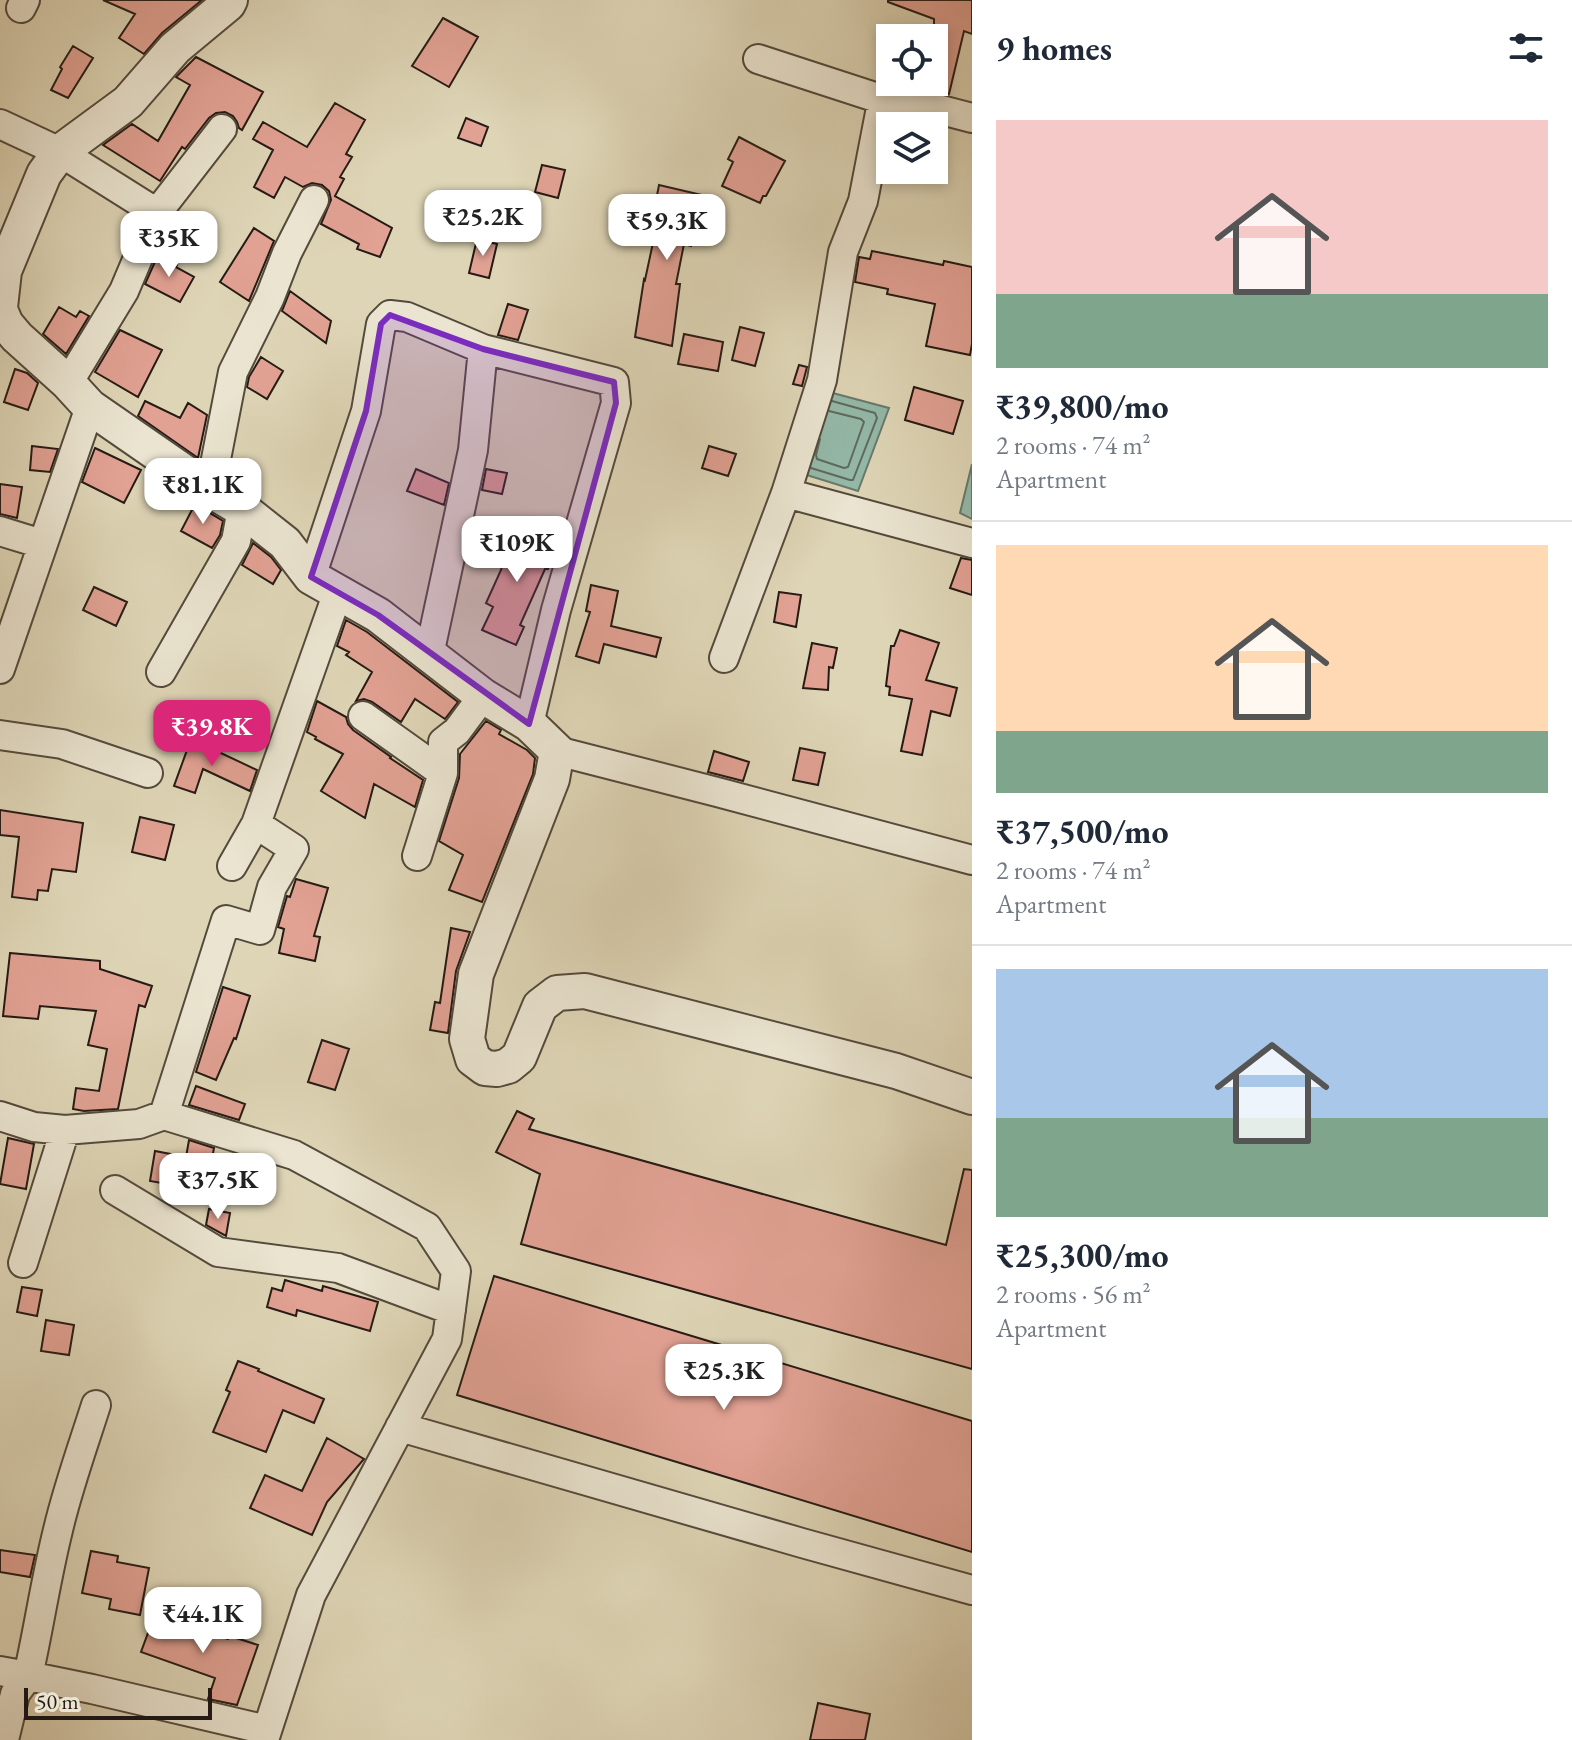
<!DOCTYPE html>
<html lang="en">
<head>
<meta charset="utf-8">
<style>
  body { margin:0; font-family:"EB Garamond",serif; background:#f6f6f7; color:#1f2937; height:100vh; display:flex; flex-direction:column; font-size:30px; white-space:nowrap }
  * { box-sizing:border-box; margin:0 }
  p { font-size:26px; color:#747a83 }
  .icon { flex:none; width:44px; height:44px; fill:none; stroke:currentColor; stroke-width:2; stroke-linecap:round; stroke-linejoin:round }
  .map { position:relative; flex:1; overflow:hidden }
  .drawer { display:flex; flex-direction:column; background:#fff; width:600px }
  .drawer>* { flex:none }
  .fabs { position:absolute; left:876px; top:24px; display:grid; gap:16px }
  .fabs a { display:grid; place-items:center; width:72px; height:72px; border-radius:0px; background:#fff; box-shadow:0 4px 12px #0003; font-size:40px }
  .scale { position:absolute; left:24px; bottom:20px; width:188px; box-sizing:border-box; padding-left:8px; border:4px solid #261b14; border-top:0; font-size:22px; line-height:28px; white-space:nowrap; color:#261b14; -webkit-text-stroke:6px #eae4d0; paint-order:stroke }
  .price { position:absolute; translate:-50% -68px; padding:0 18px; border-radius:16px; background:#fff; color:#222; font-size:26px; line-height:52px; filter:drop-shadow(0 2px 4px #0008) }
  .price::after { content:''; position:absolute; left:50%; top:48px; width:24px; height:18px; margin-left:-12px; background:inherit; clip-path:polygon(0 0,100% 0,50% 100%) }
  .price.selected { background:#db2777; color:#fff }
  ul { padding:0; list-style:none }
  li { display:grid; align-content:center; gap:16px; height:424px; padding:0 24px }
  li+li { border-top:2px solid #e0e1e3 }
  li span { display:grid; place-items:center; height:248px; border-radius:0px; color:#555 }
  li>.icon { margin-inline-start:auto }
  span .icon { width:144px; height:144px; fill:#fffc; stroke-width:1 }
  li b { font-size:34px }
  h2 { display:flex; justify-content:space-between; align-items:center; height:96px; padding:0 24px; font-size:34px }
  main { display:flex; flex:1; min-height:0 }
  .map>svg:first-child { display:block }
</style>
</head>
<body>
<main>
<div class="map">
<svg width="972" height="1740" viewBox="0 0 972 1740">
  <rect width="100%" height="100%" fill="#ded5b6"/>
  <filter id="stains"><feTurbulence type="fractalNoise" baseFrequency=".0025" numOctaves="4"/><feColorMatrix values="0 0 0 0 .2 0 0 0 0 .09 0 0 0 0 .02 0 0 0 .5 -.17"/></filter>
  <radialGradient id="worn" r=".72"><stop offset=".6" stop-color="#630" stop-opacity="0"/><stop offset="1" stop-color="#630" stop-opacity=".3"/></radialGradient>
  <path fill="#94b9a9" stroke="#687a6d" stroke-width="2" d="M814,388L889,408L858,491L794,471Z
    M972,464V519L960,513Z"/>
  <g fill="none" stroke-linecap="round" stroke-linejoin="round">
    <path stroke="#5d6a5e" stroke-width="2" d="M820,439L816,455L817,459L844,468L848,467L864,422L861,419L829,411
      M811,468L850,480H853L877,418L875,413L832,401"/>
  </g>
  <path fill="#e1a193" stroke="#261b14" stroke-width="2" d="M103,0H202L162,33L144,54L119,38L135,14Z
    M888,0H972V34L964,31L949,94L923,88L924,82H934V19L888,2Z
    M443,18L478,37L449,87L412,66Z
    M73,46L93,58L68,98L51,90L62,69L60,67Z
    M196,57L263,92L242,130L239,128L237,122L233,116L225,112L216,113L209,118L185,149L182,147L160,181L103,145L132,124L158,141L190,85L176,77Z
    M335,103L365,120L346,154L352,157L340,177L344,179L335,196L392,228L380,257L357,249L359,244L321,224L331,200L329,191L322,185L312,183L303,187L285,177L274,198L254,187L273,150L253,139L263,122L307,147Z
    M466,118L488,127L481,146L458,138Z
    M739,137L785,161L766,196H763L760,203L722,186L733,162L728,159Z
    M542,165L565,170L558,198L535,192Z
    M659,185L706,196L702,215L698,214L691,246L684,244L676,284H680L672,346L635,337L644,279L645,280L654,238L649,237Z
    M254,228L274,241L249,301L220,282Z
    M477,239L497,244L489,278L469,273Z
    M872,251L943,265L944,261L972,267V344L970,355L926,346L935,304L887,294L888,289L855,282L859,257L870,259Z
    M158,255L177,265L176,267L194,277L180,302L145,284Z
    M290,291L331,321L326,343L282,311Z
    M508,304L528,310L518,340L498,335Z
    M59,307L76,317L80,311L89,316L66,354L43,334Z
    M740,327L764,333L755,366L732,360Z
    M120,330L162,350L138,397L95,372Z
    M684,334L723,342L718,371L678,364Z
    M261,357L283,371L267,399L247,387L249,377Z
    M799,365L807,367L802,386L793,384Z
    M15,369L27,373L38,383L28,410L4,402Z
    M914,387L963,401L953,434L905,420Z
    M145,401L180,418L188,403L207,415L198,458L138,416Z
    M32,446L58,449L50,472L30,470Z
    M709,446L736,454L728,476L702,468Z
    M95,448L141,470L124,503L82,482Z
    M416,469L449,483L444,505L407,491Z
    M486,469L507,473L502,494L482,490Z
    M0,484L22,487L17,518L0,514Z
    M195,504L223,521L220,535L212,548L181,531Z
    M512,530L543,538L557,545L548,569H545L520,625L524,627L516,645L482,630L493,607L486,603L501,570Z
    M253,543L271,557L281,570L273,584L242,565Z
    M961,558L972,560V595L950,588Z
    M591,585L618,591L611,626L661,638L656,657L604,644L599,663L576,656L590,612L586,611Z
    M94,587L127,602L116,626L83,610Z
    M779,592L801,595L796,627L774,622Z
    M346,620L367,632L458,702L445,719L415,699L401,722L372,702L364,699L356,701L372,672L346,655L349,652L337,646Z
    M900,630L939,643L926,680L957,688L950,716L931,711L922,755L901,751L912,699L889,695L890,687L886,686L891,646H894Z
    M812,643L837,648L833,668L829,667L828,690L803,688Z
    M317,701L346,717L348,724L353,730L391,757L390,758L423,780L415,807L374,784L365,818L321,791L343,754L315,739L316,737L307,732Z
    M180,706L213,719L204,742L171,729Z
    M486,721L501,730L499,734L527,750L535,758L533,774L482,902L449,890L463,855L439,841L459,778L460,754Z
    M191,739L257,770L250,791L203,769L195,793L174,786Z
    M800,748L825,753L818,785L793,780Z
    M714,751L749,762L743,781L708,772Z
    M0,810L83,823L76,872L52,869L48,891L38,890L37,900L12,897L19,837L0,835Z
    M140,817L174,825L165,860L132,852Z
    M296,879L328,888L314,936L320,937L315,961L279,953L284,929L278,927L287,896L290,897Z
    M451,928L470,932L456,971L448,1033L430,1030L435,1002L440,1003Z
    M10,953L100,961V969L152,986L145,1007L139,1005L118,1109L84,1111L73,1109L76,1088L99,1091L107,1049L88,1045L96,1011L40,1006L38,1019L3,1016Z
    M223,987L250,996L236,1039L234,1038L216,1080L196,1072Z
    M322,1040L349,1049L335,1090L308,1082Z
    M196,1086L245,1104L239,1120L189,1105Z
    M517,1111L534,1119L529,1129L946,1245L964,1169L972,1170V1369L521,1244L540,1174L496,1152Z
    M8,1138L34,1144L26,1189L0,1184Z
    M189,1140L214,1148L204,1202L177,1198L179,1186L150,1181L155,1151L186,1157Z
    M209,1209L230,1213L226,1236L206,1225Z
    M494,1276L972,1421V1552L457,1395Z
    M285,1280L322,1291L323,1286L378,1302L370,1331L297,1310L296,1316L267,1307L272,1288L282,1291Z
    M22,1287L42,1290L37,1316L17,1312Z
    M46,1320L74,1325L69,1355L41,1351Z
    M238,1361L259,1369L258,1371L324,1399L314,1423L283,1410L266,1452L213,1432L230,1392L226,1390Z
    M327,1438L364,1459L327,1502L312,1535L250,1508L265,1475L302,1491Z
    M0,1550L35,1555L30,1577L0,1572Z
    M91,1551L118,1556L117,1562L149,1568L140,1615L109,1609L111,1599L82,1593Z
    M155,1614L228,1639L230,1636L258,1645L237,1705L208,1699L215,1678L141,1652Z
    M818,1703L870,1714L865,1740H810Z"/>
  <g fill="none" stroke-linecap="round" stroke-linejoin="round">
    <g stroke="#544a3c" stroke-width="32">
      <path id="minor" d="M21,8L25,0
        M758,59L887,101
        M972,118L899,99L887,101L880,113L863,201L843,252L822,380L786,493L972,543
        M0,124L60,152L157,213
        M483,349L614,382L616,403L556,610L529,724
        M68,383L124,291L157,213L222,129
        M210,490L233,372L270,297L287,253L314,200
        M0,531L42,544
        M311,577L366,411L381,324L390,315L407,317L483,349L473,450L429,655
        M724,658L786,493
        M0,669L90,407
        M161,672L236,541L242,509
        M363,716L443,773V742L457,731L483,696
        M0,735L62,744L148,773
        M557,751L717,792L972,860
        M417,856L443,773
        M232,866L256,824
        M164,1115L226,920L260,930L272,887L294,849L256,824L338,592
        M0,1116L34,1127L65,1130L139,1124L164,1115L294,1155L427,1227L456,1271L447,1339L311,1595L264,1740
        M115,1190L218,1252L338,1268L451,1310
        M23,1263L65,1130
        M400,1427L802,1543L972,1590
        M0,1671L28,1676C39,1627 46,1578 58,1530C68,1487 83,1446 96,1405
        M4,1740L15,1694L28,1676L92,1689L267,1730"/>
    </g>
    <g stroke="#544a3c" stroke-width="38">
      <path id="tertiary" d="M0,307L4,271L44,174L60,152L128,102L175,48L228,4L230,0
        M0,310L6,324L17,337L68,383L90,407L210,490L242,509L285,543L311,577L378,615L483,696L529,724L557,751L552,779L476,974L467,1039L473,1059L485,1068L497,1069L508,1066L519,1057L540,1006L557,993L585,991L896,1071L972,1097"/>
    </g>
    <use href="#minor" stroke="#eae4d0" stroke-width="28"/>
    <use href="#tertiary" stroke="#eae4d0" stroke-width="34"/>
  </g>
  <path fill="#7b2cbf" fill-opacity="0.2" stroke="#7b2cbf" stroke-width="6" stroke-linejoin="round" d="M390,315L483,349L614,382L616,403L529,724L378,615L311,577L366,411L381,324Z"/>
  <rect width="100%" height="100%" filter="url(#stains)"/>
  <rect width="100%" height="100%" fill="url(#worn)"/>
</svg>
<div class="fabs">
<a><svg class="icon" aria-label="locate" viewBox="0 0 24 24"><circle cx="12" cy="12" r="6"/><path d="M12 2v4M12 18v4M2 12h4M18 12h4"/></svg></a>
<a><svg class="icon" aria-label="layers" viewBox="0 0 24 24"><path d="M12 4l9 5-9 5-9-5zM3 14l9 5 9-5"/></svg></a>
</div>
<div class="scale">50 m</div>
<b class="price" style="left:483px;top:258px">₹25.2K</b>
<b class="price" style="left:667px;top:262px">₹59.3K</b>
<b class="price" style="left:169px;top:279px">₹35K</b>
<b class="price" style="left:203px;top:526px">₹81.1K</b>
<b class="price" style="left:517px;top:584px">₹109K</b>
<b class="price selected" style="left:212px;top:768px">₹39.8K</b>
<b class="price" style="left:218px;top:1221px">₹37.5K</b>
<b class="price" style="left:724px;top:1412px">₹25.3K</b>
<b class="price" style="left:203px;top:1655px">₹44.1K</b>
</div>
<section class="drawer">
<h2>9 homes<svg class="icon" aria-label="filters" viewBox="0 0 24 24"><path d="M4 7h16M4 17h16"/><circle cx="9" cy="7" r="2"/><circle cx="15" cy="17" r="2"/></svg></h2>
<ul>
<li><span style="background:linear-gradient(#f6c9c9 70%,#7fa58c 0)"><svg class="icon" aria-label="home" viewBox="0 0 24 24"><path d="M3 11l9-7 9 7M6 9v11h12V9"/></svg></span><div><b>₹39,800/mo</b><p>2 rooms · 74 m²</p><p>Apartment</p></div></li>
<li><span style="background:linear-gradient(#ffd9b3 75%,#7fa58c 0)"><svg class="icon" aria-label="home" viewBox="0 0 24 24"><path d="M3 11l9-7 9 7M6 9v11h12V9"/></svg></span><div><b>₹37,500/mo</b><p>2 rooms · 74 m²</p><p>Apartment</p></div></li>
<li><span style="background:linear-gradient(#a9c7e8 60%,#7fa58c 0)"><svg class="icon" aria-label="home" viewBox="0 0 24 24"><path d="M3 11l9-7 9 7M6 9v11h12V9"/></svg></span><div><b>₹25,300/mo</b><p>2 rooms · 56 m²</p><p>Apartment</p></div></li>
</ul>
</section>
</main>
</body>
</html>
